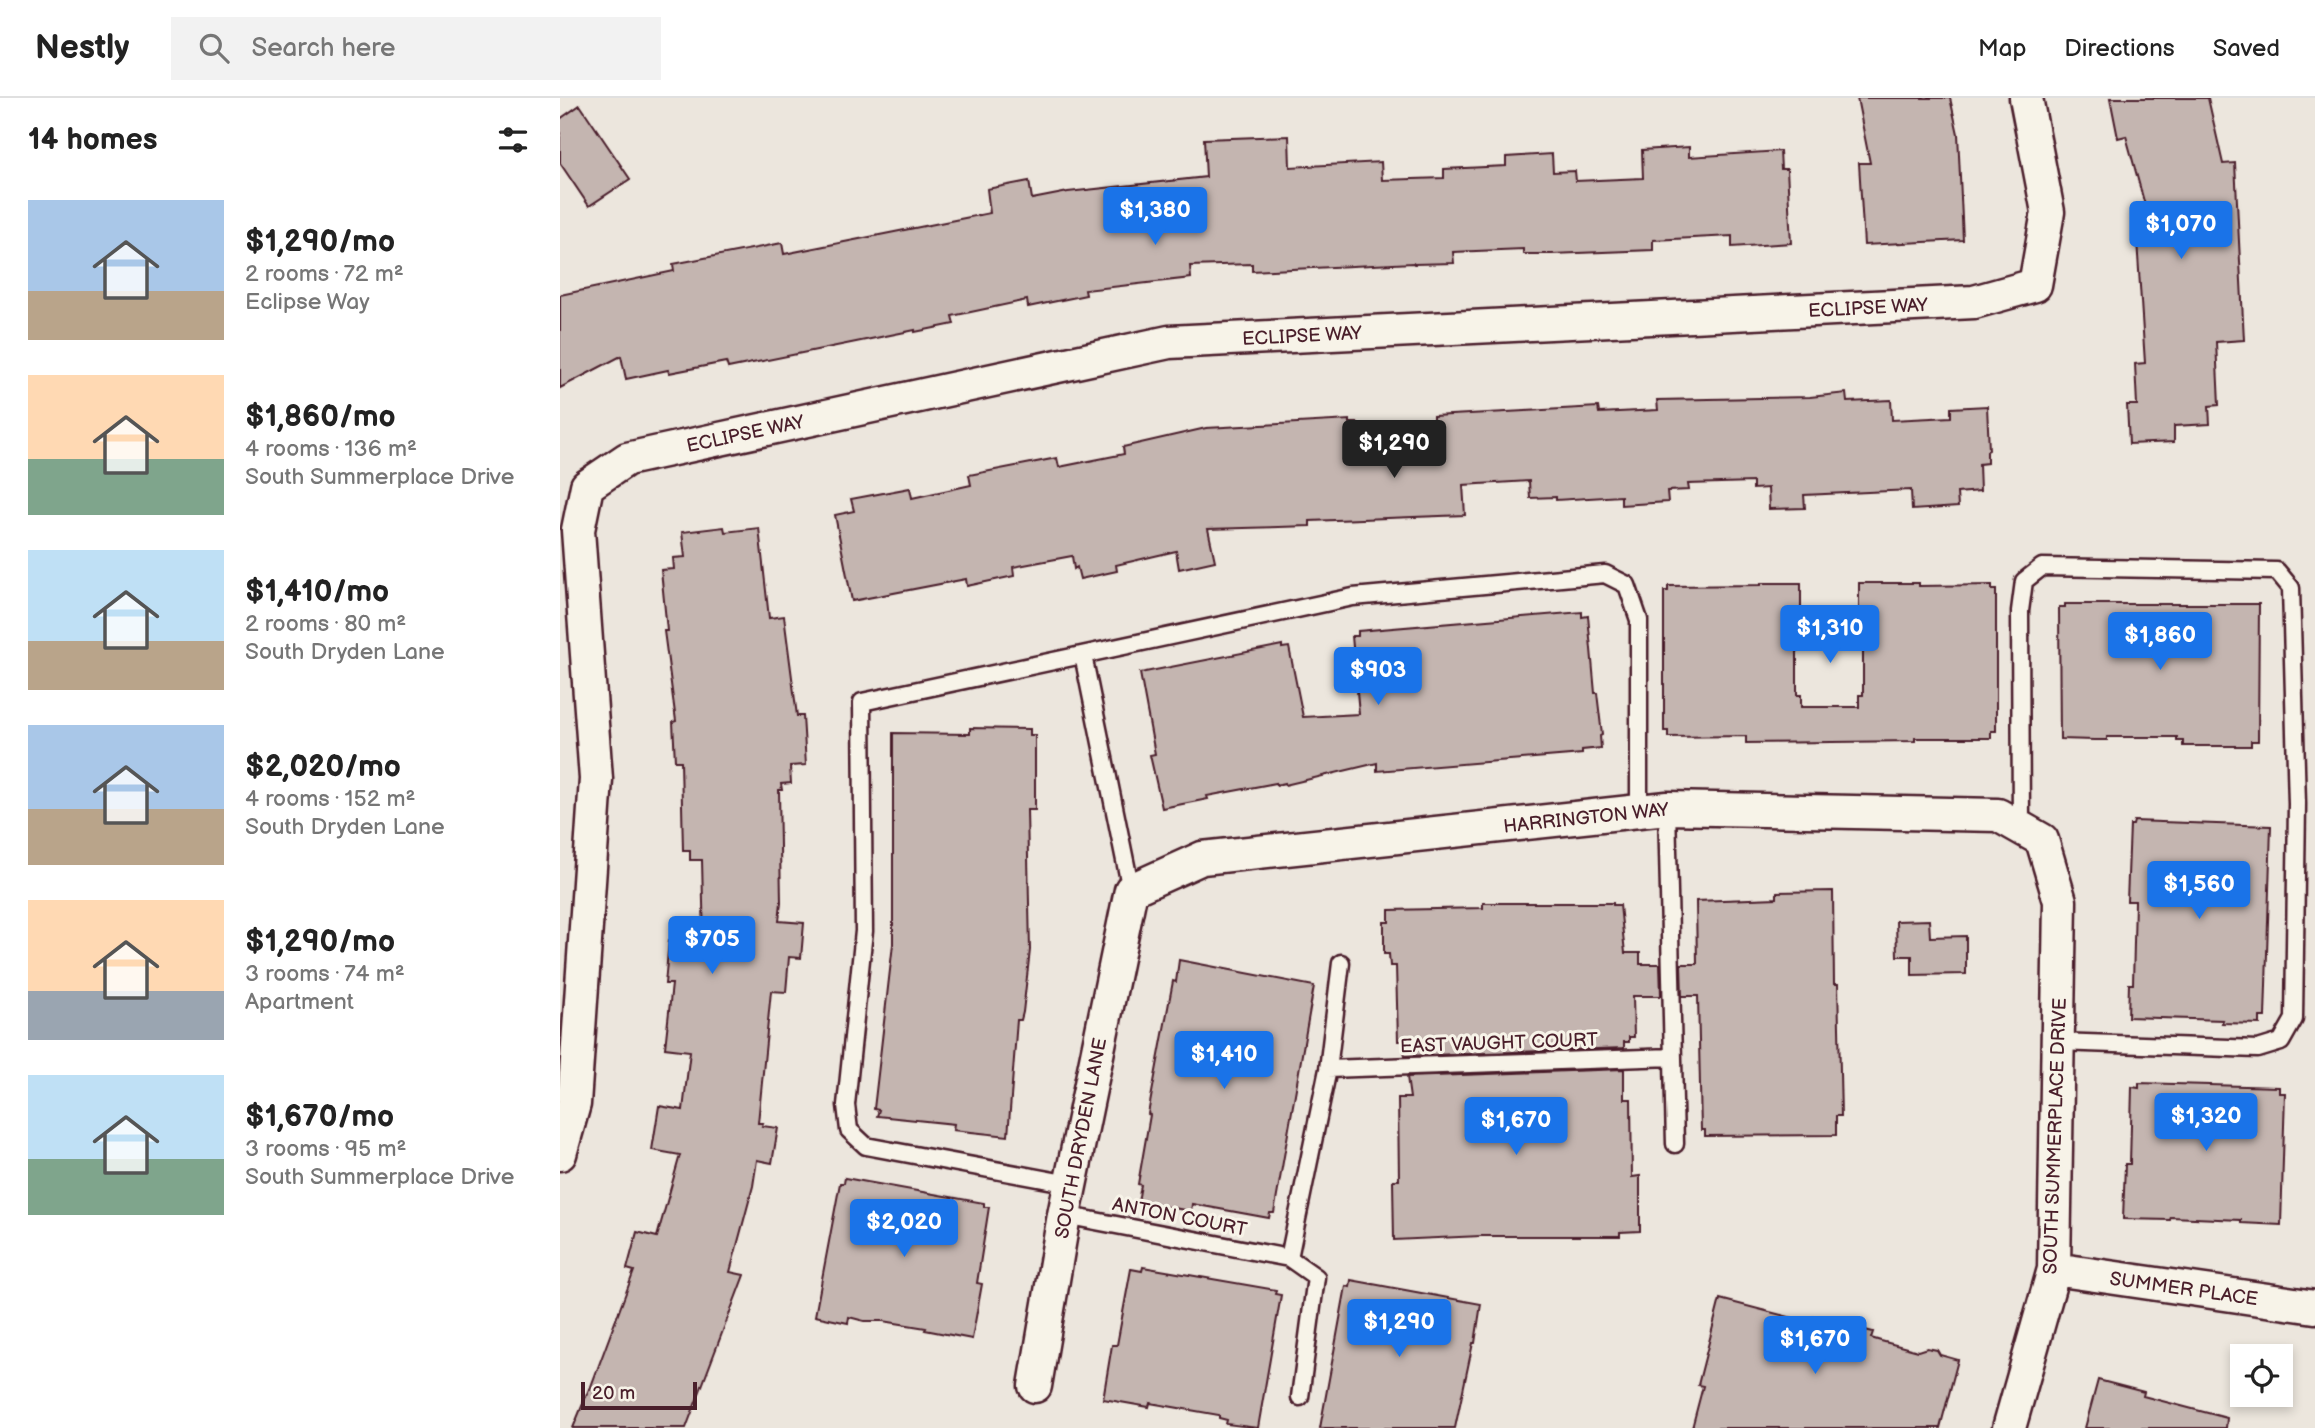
<!DOCTYPE html>
<html lang="en">
<head>
<meta charset="utf-8">
<style>
  body { margin:0; font-family:"Balsamiq Sans",sans-serif; background:#f2f2f2; color:#222; height:100vh; display:flex; flex-direction:column; font-size:26px; white-space:nowrap }
  * { box-sizing:border-box; margin:0 }
  p { font-size:23px; color:#767676 }
  .icon { flex:none; width:38px; height:38px; fill:none; stroke:currentColor; stroke-width:2; stroke-linecap:round; stroke-linejoin:round }
  .map { position:relative; flex:1; overflow:hidden }
  .details { display:flex; flex-direction:column; background:#fff; width:560px }
  .details>* { flex:none }
  .controls { position:absolute; left:1670px; top:1246px; display:grid; gap:14px }
  .controls a { display:grid; place-items:center; width:63px; height:63px; border-radius:0px; background:#fff; box-shadow:0 4px 10px #0003; font-size:35px }
  .scale { position:absolute; left:21px; bottom:18px; width:116px; box-sizing:border-box; padding-left:7px; border:4px solid #4a1f2b; border-top:0; font-size:19px; line-height:24px; white-space:nowrap; color:#4a1f2b; -webkit-text-stroke:5px #f7f3e8; paint-order:stroke }
  .price { position:absolute; translate:-50% -60px; padding:0 16px; border-radius:7px; background:#1a73e8; color:#fff; font-size:23px; line-height:46px; filter:drop-shadow(0 2px 4px #0008) }
  .price::after { content:''; position:absolute; left:50%; top:42px; width:21px; height:16px; margin-left:-10px; background:inherit; clip-path:polygon(0 0,100% 0,50% 100%) }
  .price.current { background:#222; color:#fff }
  ul { padding:0; list-style:none }
  li { display:flex; align-items:center; gap:21px; height:175px; padding:0 28px }
  li span { display:grid; place-items:center; flex:none; width:196px; height:140px; border-radius:0px; color:#555 }
  li>.icon { margin-inline-start:auto }
  span .icon { width:84px; height:84px; fill:#fffc; stroke-width:1 }
  li b { font-size:30px }
  h2 { display:flex; justify-content:space-between; align-items:center; height:84px; padding:0 28px; font-size:30px }
  header { display:flex; align-items:center; gap:42px; box-sizing:border-box; height:98px; padding:0 35px; background:#fff; border-bottom:2px solid #e0e0e0 }
  header strong { font-size:33px }
  nav { display:flex; gap:38px; margin-inline-start:auto; font-size:24px }
  .search { width:490px; height:63px; background:#f2f2f2; display:flex; align-items:center; gap:18px; box-sizing:border-box; padding:0 24px; border-radius:0px; color:#767676; font-size:26px }
  main { display:flex; flex:1; min-height:0 }
  .map>svg:first-child { display:block }
</style>
</head>
<body>
<header>
<strong>Nestly</strong>
<div class="search"><svg class="icon" aria-label="search" viewBox="0 0 24 24"><circle cx="10" cy="10" r="6"/><path d="M15 15l6 6"/></svg>Search here</div>
<nav><a>Map</a><a>Directions</a><a>Saved</a></nav>
</header>
<main>
<section class="details">
<h2>14 homes<svg class="icon" aria-label="filters" viewBox="0 0 24 24"><path d="M4 7h16M4 17h16"/><circle cx="9" cy="7" r="2"/><circle cx="15" cy="17" r="2"/></svg></h2>
<ul>
<li><span style="background:linear-gradient(#a9c7e8 65%,#b9a48a 0)"><svg class="icon" aria-label="home" viewBox="0 0 24 24"><path d="M3 11l9-7 9 7M6 9v11h12V9"/></svg></span><div><b>$1,290/mo</b><p>2 rooms · 72 m²</p><p>Eclipse Way</p></div></li>
<li><span style="background:linear-gradient(#ffd9b3 60%,#7fa58c 0)"><svg class="icon" aria-label="home" viewBox="0 0 24 24"><path d="M3 11l9-7 9 7M6 9v11h12V9"/></svg></span><div><b>$1,860/mo</b><p>4 rooms · 136 m²</p><p>South Summerplace Drive</p></div></li>
<li><span style="background:linear-gradient(#bfe0f5 65%,#b9a48a 0)"><svg class="icon" aria-label="home" viewBox="0 0 24 24"><path d="M3 11l9-7 9 7M6 9v11h12V9"/></svg></span><div><b>$1,410/mo</b><p>2 rooms · 80 m²</p><p>South Dryden Lane</p></div></li>
<li><span style="background:linear-gradient(#a9c7e8 60%,#b9a48a 0)"><svg class="icon" aria-label="home" viewBox="0 0 24 24"><path d="M3 11l9-7 9 7M6 9v11h12V9"/></svg></span><div><b>$2,020/mo</b><p>4 rooms · 152 m²</p><p>South Dryden Lane</p></div></li>
<li><span style="background:linear-gradient(#ffd9b3 65%,#9aa5b1 0)"><svg class="icon" aria-label="home" viewBox="0 0 24 24"><path d="M3 11l9-7 9 7M6 9v11h12V9"/></svg></span><div><b>$1,290/mo</b><p>3 rooms · 74 m²</p><p>Apartment</p></div></li>
<li><span style="background:linear-gradient(#bfe0f5 60%,#7fa58c 0)"><svg class="icon" aria-label="home" viewBox="0 0 24 24"><path d="M3 11l9-7 9 7M6 9v11h12V9"/></svg></span><div><b>$1,670/mo</b><p>3 rooms · 95 m²</p><p>South Summerplace Drive</p></div></li>
</ul>
</section>
<div class="map">
<svg width="1755" height="1330" viewBox="0 0 1755 1330">
  <rect width="100%" height="100%" fill="#ece6dd"/>
  <filter id="ink" filterUnits="userSpaceOnUse"><feTurbulence type="fractalNoise" baseFrequency=".0143" numOctaves="2"/><feDisplacementMap in="SourceGraphic" scale="14" xChannelSelector="R" yChannelSelector="G"/><feConvolveMatrix kernelMatrix="1 2 1 2 8 2 1 2 1" color-interpolation-filters="sRGB"/></filter>
  <g filter="url(#ink)">
    <path fill="#c4b5b0" stroke="#4a1f2b" stroke-width="2" d="M1297,0H1390L1398,36L1403,142L1304,147L1299,65H1310Z
      M1550,0H1648L1663,66L1675,65L1684,242L1656,244L1659,307L1649,308L1650,326L1614,328V344L1569,346L1567,307H1577L1575,266L1585,265L1575,111H1586L1566,38L1558,40Z
      M20,7L70,81L29,108L0,65V21Z
      M729,38L730,69L821,64L822,82L884,80V71L946,68V59L992,56L993,74L1015,73L1016,83L1083,80L1082,52L1129,49V59L1220,53L1221,71H1227L1231,145L1172,149V138L1093,142V152L992,156H963V151L893,154L894,165L854,166L853,165L692,173V166L630,168L631,180L525,192L526,197L468,209L467,202L392,218L394,226L355,234V232L168,270L166,264L109,275L108,272L66,281L61,258L0,290V197L114,173L113,166L222,145L224,156L430,115L427,91L469,83L472,101L508,94L646,79L644,41Z
      M1286,295L1287,304L1331,302L1332,322L1391,319V310L1427,308L1429,352L1427,353V365L1419,366L1420,393L1397,395L1398,409L1352,412L1351,392L1244,397L1245,410L1209,411L1208,390L1193,391V384L1128,386L1129,392L1107,393L1108,404L1061,407V398L996,402V399L970,400L969,383L903,387L905,417L750,423V428L648,431L655,463L619,471L616,453L556,467L557,473L520,481L517,469L514,471L512,458L453,469L454,478L407,488L406,481L292,503L275,417L294,413L291,401L350,390L352,400L411,387L409,377L497,360L499,369L564,356L563,349L646,330L790,322V325H798V329L873,327V318L1038,309L1039,315L1098,312L1097,302L1250,299Z
      M164,429L165,434L199,430L209,520L224,518L237,618H243L246,667L230,668L231,685L221,686L222,692H219L221,804L219,823L244,825L241,860L229,859L226,894L211,893L198,1025H203L202,1028L218,1030L212,1065L197,1062L193,1088L170,1174L184,1177L126,1330H13L29,1291H30L74,1173L67,1171L77,1134L97,1139L120,1057L92,1052L99,1008L123,1012L130,953L105,950L112,886H105L109,842L144,846L142,762H130V752H123L121,663H115L113,624L116,623L104,533H107L101,472L114,471L113,460L125,459L122,434Z
      M1201,485H1241V518L1240,528H1237V597H1241V609H1299V597H1303V527H1299V485H1359V488L1432,487V492H1436V633H1431V640H1355V643L1186,645V638L1108,639V633H1104V493H1108V488L1201,487Z
      M1505,506H1699L1698,643H1691V648H1623V643H1617V639H1547V642H1534L1500,641L1499,509H1505Z
      M1022,514V519L1028,518L1035,595H1037L1042,637L1040,638L1041,650L1022,652V656L817,673V665L725,687V685L716,687V685L647,698L648,701L602,710L590,657L595,656L580,575L722,547V550L729,549L743,619L799,616L792,538H798V533Z
      M410,630L470,631V637H475V712H467L470,852L463,914L461,922H457L448,1038L393,1032L394,1026L317,1018L319,1012L314,1011L333,846V635L410,636Z
      M1574,723L1711,728L1705,919H1700V926L1662,925L1663,922L1568,919L1569,886H1573L1575,803H1567L1570,727H1573Z
      M1273,793L1274,886H1278L1281,1018H1276V1037L1145,1038V1032H1141L1138,898H1122L1121,866H1137L1136,803L1217,800V794Z
      M923,805H1053V807H1060L1065,855H1080V866H1100L1101,898H1073L1074,939H1069V944H1064V950L845,958L843,943H838L836,868H830L829,856H824V824H829V812L923,810Z
      M1369,822L1370,839L1406,838V876L1352,877V858H1337L1336,823Z
      M619,862L754,888L714,1115H710L709,1120L632,1106L631,1113L578,1104L581,1087L578,1086L590,1017L588,1016L613,883L616,884Z
      M1064,971V1001H1071L1072,1079L1080,1078V1133L1060,1134V1138H921L834,1142L833,1082H839L838,1000H850L847,979Z
      M1579,985L1719,989V995H1725L1721,1127L1681,1125V1122L1611,1119L1610,1122L1563,1121L1565,1066H1570L1572,989L1579,990Z
      M285,1080L424,1105V1109H429L417,1185L422,1186L412,1241L365,1232L366,1230L323,1223H304L289,1219L288,1225L255,1218L280,1085H284Z
      M583,1169L716,1192L715,1196L721,1197L698,1330L666,1326L667,1322L659,1320V1317L590,1305L589,1309L543,1301L552,1247H557L571,1171L582,1173Z
      M791,1182L921,1206L915,1245H913L895,1330H760L786,1188L790,1189Z
      M1160,1201L1252,1225L1254,1219L1313,1234L1311,1240L1321,1243L1358,1253L1367,1250L1377,1252L1380,1257L1398,1262L1380,1330H1132L1143,1288L1138,1287Z
      M1538,1282L1584,1294L1583,1298L1667,1320L1666,1330H1525Z"/>
    <g fill="none" stroke-linecap="round" stroke-linejoin="round">
      <g stroke="#4a1f2b" stroke-width="21">
        <path id="service" d="M523,557L571,792
          M1107,710L1115,1046
          M1461,730L1460,513L1464,483L1482,469L1717,473L1731,490L1737,706L1734,921L1721,944L1698,951L1497,944
          M768,971L1113,959
          M510,1086L306,1048L289,1032L286,1007L304,833L302,604L793,499L1045,476L1067,487L1079,522V712
          M504,1117L729,1160L756,1179L740,1299
          M729,1160L768,971L781,865"/>
      </g>
      <g stroke="#4a1f2b" stroke-width="37">
        <path id="minor" d="M0,1056L14,1006L36,681L18,432L27,388L67,361L609,244L1414,204L1475,187L1488,114L1466,0
          M1494,1171L1755,1209
          M475,1288L504,1117L571,792L642,760L1107,710L1438,717L1482,742L1500,803L1494,1171L1449,1330"/>
      </g>
      <use href="#service" stroke="#f7f3e8" stroke-width="16"/>
      <use href="#minor" stroke="#f7f3e8" stroke-width="32"/>
    </g>
  </g>
  <g text-anchor="middle" stroke-width="6" stroke-linejoin="round" paint-order="stroke">
    <g font-size="19" fill="#4a1f2b" stroke="#f7f3e8">
      <text transform="translate(1308 209) rotate(-3)" y="7">ECLIPSE WAY</text>
      <text transform="translate(742 237) rotate(-3)" y="7">ECLIPSE WAY</text>
      <text transform="translate(185 335) rotate(-12)" y="7">ECLIPSE WAY</text>
      <text transform="translate(1026 719) rotate(-6)" y="7">HARRINGTON WAY</text>
      <text transform="translate(939 944) rotate(-2)" y="7">EAST VAUGHT COURT</text>
      <text transform="translate(1494 1038) rotate(-88)" y="7">SOUTH SUMMERPLACE DRIVE</text>
      <text transform="translate(520 1040) rotate(-79)" y="7">SOUTH DRYDEN LANE</text>
      <text transform="translate(620 1118) rotate(11)" y="7">ANTON COURT</text>
      <text transform="translate(1624 1190) rotate(8)" y="7">SUMMER PLACE</text>
    </g>
  </g>
</svg>
<div class="controls">
<a><svg class="icon" aria-label="locate" viewBox="0 0 24 24"><circle cx="12" cy="12" r="6"/><path d="M12 2v4M12 18v4M2 12h4M18 12h4"/></svg></a>
</div>
<div class="scale">20 m</div>
<b class="price" style="left:595px;top:149px">$1,380</b>
<b class="price" style="left:1621px;top:163px">$1,070</b>
<b class="price current" style="left:834px;top:382px">$1,290</b>
<b class="price" style="left:1270px;top:567px">$1,310</b>
<b class="price" style="left:1600px;top:574px">$1,860</b>
<b class="price" style="left:818px;top:609px">$903</b>
<b class="price" style="left:1639px;top:823px">$1,560</b>
<b class="price" style="left:152px;top:878px">$705</b>
<b class="price" style="left:664px;top:993px">$1,410</b>
<b class="price" style="left:1646px;top:1055px">$1,320</b>
<b class="price" style="left:956px;top:1059px">$1,670</b>
<b class="price" style="left:344px;top:1161px">$2,020</b>
<b class="price" style="left:839px;top:1261px">$1,290</b>
<b class="price" style="left:1255px;top:1278px">$1,670</b>
</div>
</main>
</body>
</html>
